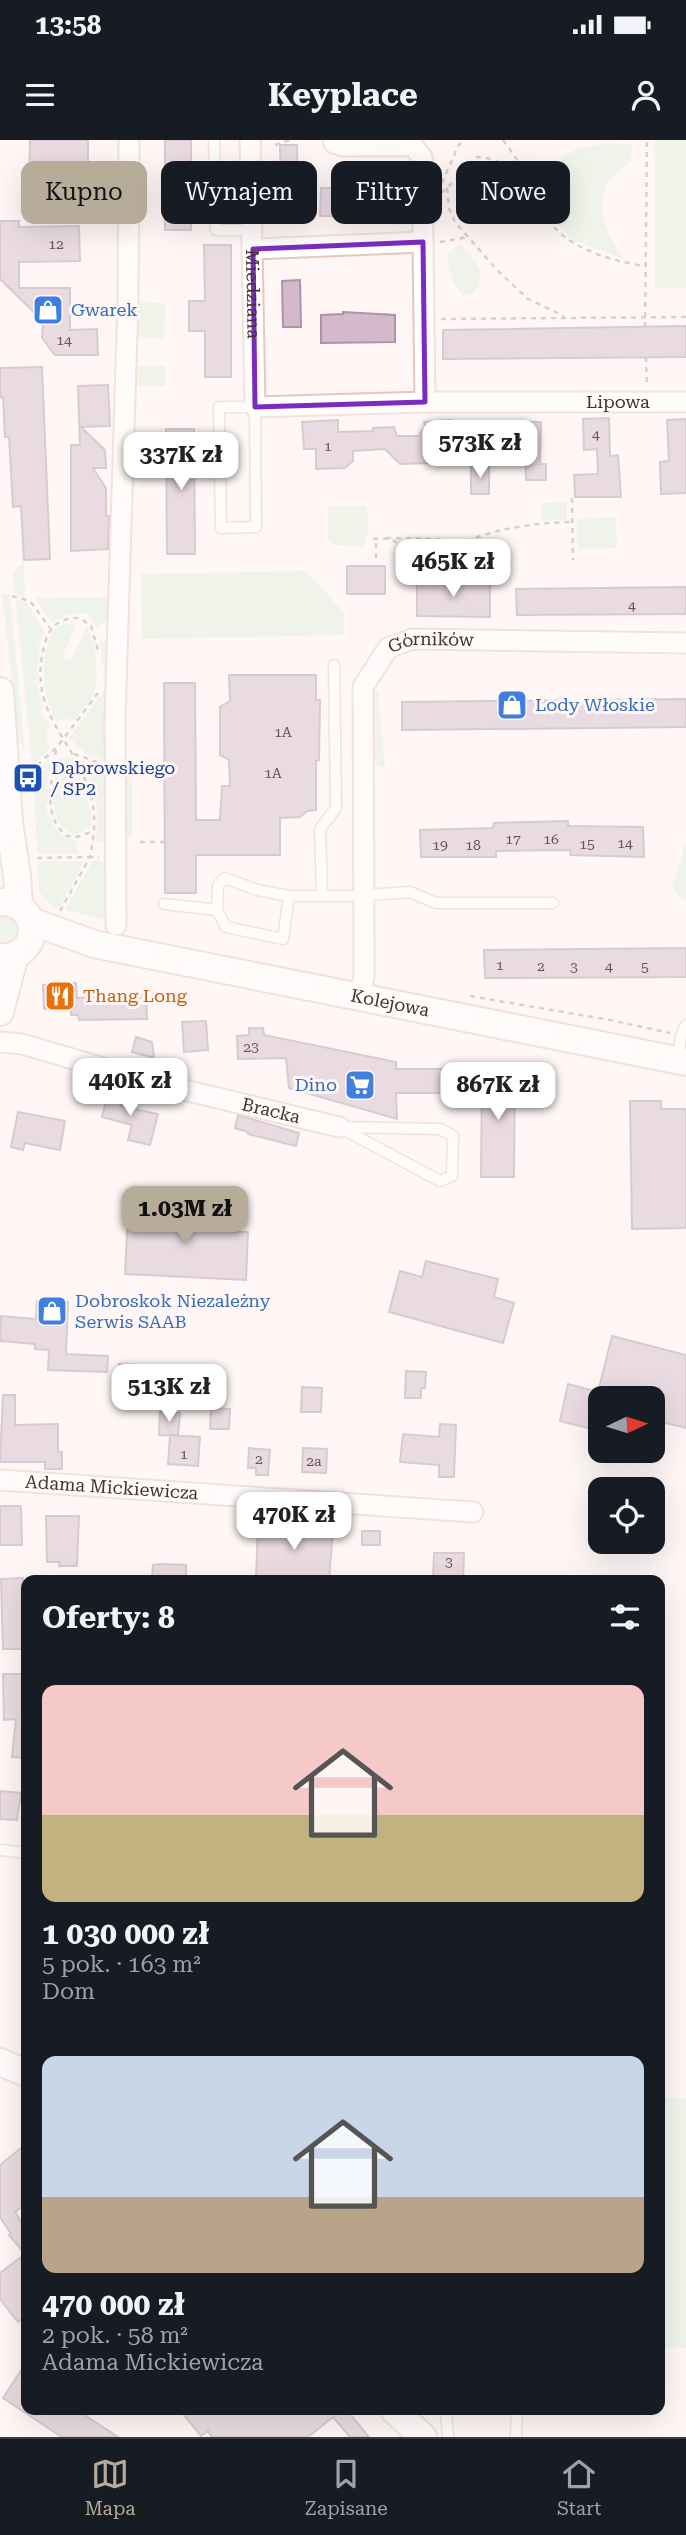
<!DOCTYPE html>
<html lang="pl">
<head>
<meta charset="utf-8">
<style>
  body { margin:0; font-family:"Roboto Serif",serif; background:#20242c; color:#f1f3f6; height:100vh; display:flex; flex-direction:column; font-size:26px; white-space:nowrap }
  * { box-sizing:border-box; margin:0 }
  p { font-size:23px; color:#9ea1a6 }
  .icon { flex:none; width:38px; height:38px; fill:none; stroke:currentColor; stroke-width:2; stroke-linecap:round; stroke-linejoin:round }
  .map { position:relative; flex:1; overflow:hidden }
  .drawer { position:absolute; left:21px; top:1435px; width:644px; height:840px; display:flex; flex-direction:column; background:#171b24; border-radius:14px; box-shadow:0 7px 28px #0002 }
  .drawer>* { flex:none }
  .guide { position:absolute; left:21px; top:21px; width:644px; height:63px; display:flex; gap:14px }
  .needle { width:46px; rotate:86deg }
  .buttons { position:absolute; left:588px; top:1246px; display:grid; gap:14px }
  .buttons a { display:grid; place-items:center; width:77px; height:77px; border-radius:14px; background:#171b24; box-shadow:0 7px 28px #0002; font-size:35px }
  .price { position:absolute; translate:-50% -60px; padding:0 16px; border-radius:14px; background:#fff; color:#222; font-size:23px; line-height:46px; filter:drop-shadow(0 2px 4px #0008) }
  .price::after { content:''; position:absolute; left:50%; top:42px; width:21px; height:16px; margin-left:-10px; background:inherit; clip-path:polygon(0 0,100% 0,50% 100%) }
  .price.current { background:#b7ac99; color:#111 }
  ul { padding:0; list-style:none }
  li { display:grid; align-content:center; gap:14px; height:371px; padding:0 21px }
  li span { display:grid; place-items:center; height:217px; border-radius:14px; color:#555 }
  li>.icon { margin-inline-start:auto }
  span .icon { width:126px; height:126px; fill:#fffc; stroke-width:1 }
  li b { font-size:30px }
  h2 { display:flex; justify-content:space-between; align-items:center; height:84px; padding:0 21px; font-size:30px }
  .chip { padding:0 24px; border-radius:14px; background:#171b24; box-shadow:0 7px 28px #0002; font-size:24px; line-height:63px }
  .chip.current { background:#b7ac99; color:#111 }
  .status { display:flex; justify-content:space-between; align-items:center; height:49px; padding:0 35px; background:#171b24; direction:ltr }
  .status svg { height:19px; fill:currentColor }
  header { display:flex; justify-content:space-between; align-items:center; height:91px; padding:0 21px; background:#171b24; font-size:32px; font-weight:700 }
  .menu { display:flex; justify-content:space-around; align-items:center; height:98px; border-top:2px solid #363941; background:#171b24; font-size:19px; color:#9ea1a6 }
  .menu a { display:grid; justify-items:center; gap:4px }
  .menu .current { color:#b7ac99 }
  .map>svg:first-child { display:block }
</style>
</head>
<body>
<div class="status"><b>13:58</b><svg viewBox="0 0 49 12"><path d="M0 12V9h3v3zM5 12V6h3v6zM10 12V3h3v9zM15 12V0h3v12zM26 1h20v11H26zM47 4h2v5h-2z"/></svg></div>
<header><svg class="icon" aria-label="menu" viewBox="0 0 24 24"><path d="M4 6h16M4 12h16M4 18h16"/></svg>Keyplace<svg class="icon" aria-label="person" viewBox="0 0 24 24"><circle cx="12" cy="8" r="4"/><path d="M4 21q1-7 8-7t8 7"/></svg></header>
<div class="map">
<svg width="686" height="2297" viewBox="0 0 686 2297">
  <rect width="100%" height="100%" fill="#fef7f5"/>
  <path fill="#e0edd9" d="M655,0H686V148H655Z
    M608,3L632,5L631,21C624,28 611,36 607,45C595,70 609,99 624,119L574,101L543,68L534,43L554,34L561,19L576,9Z
    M460,104C475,122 489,131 473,154L463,155C452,143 449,131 448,114Z
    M132,162L165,163L164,198L131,197Z
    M138,226H165V246H138Z
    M567,362V380L542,381L541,363Z
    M328,366H365C370,375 369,397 363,406L334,405L328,401Z
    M616,377L617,408L578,409L577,379Z
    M24,422L25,458L15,454L13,433Z
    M306,431L344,473V495L142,499L141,434Z
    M2,454H10L25,615L17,592Z
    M111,457L109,479L97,487L92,481L93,479L85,473L67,475L51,483L35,458Z
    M18,460L27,463L45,492L37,510L39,511L37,545L43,569L41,570L45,580L47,579L50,585L46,596L50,608L32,626L16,461Z
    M73,481L76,484L62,518L71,521L87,486C96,499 99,539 94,553C90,564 80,572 74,581L65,578L56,582C42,554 37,515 56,488Z
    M111,501L109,536L103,540L104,524L102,523L100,502Z
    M108,545L106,621L87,615L69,598Z
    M378,551L385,628L372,623L371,553Z
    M59,617H71L86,653L92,676L91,685L77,694C44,690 54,639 59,617Z
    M49,619L52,621L48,640V664L46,665L47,676H50C55,690 61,698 76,700L78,714H42L37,711L34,646L38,645V629Z
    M85,621L106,628L108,702H96L98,675L95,659L97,658L81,624L82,621Z
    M128,628L132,630V696L128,699L126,696V631Z
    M686,703V760L677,755L673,747Z
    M93,720L108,722V780L65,770Z
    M42,721H84L59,769L51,767L39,751L37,724Z
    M9,776L18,785V793C13,800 8,803 0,801V777Z
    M660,1957L686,1959V2208L660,2207Z"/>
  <path fill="#d3b9cb" stroke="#ac93a5" stroke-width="2" d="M30,0H88V52H29Z
    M165,0H191V90H165Z
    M280,5H297L298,53H281Z
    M342,46L395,48V76H320L321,48H342Z
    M0,81H19V87L79,86L80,121L19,122V148H70V190L97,189L98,215H55L42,198L43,181L0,139Z
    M204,105H231V237H205V191H189V161H205Z
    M300,140L301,187H283L282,141Z
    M343,172L395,175V202L321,203V175L343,174Z
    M686,186V217L443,219V190Z
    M42,227L50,419L24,420L21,366L13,367L9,297H5L3,257L0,258V228Z
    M108,245L110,286L81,287L105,310L106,328H93L106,348V376H109L108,409L71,411V305H80L78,246Z
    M609,278L610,316L618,315L621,357H575L574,335L598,334L597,309L584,310L583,279Z
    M686,279V353L661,354L660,322L669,321L667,280Z
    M338,280V292L373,291V288L394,287L397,296H418L425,287L424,282L451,280V282H464L465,308L432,309V323L400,324L385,309L353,311V321L345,328L316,329V309H304L302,282Z
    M513,282H541L540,324H546V340H526L525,310H513Z
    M166,289H194L195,414H167Z
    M471,327H489V354H471Z
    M347,426H385V454H347Z
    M417,441L490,442V477L417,476Z
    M686,447V474L517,475L516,449Z
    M229,535H316V560H320L319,620L316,621V670L307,671L300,677L280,678V715H196V753H165L164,543H195L196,680H220L222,646H230L229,620L220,615V567L230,561Z
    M686,559V587L402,590V562Z
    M568,681V686L643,687L644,717L571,715L570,710L496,711V717H421L420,690L493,688L494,683Z
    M686,808V837L485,838L484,810Z
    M76,843L77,858L146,854L147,879L79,880L78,875H71V867L44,869L43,845Z
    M206,881L208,910L184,912L182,882Z
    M249,888H263L264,895L396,922V929H457V953H396L397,979L289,948L286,918L238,919L237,896L249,895Z
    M136,897L152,902L154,918L132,912Z
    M482,928H515L514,1037H481Z
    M109,948L124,951L121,966L158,974L150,1005L128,1000L132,985L102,977Z
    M630,961H661V969H686V1088L632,1089Z
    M18,972L65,981L60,1010L25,1003L23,1010L11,1007Z
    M238,975L299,993L296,1006L248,994V992L235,988Z
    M128,1070L235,1076L234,1092H248L246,1140L125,1134Z
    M426,1121L498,1139L494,1157L514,1163L503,1203L389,1172L400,1131L422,1137Z
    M37,1161L68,1162L66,1214L108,1216L107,1232L48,1230L49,1210L35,1209V1204L0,1201L1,1176L36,1179Z
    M612,1196L686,1215V1288L653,1280V1258H600V1291L560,1281L568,1244L598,1252Z
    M119,1224L136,1225L134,1264H118Z
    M406,1231L426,1232L425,1248H421V1258H405Z
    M302,1247L322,1248L321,1272H301Z
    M3,1255H15V1285L58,1284V1312H62V1329H45V1322H0Z
    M211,1268L230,1269L229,1289H210Z
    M160,1272L180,1273L178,1296L159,1295Z
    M440,1284L456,1285L454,1337H439V1325L400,1322L403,1294L439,1297Z
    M170,1295L200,1297L198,1326L168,1324Z
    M249,1308L270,1310L268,1335H256V1328H248Z
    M303,1308L327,1309L326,1333L302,1332Z
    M0,1366H21L22,1405H0Z
    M46,1376H79L77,1426H59L60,1422H47Z
    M258,1383L333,1387L329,1440H256Z
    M362,1391H380V1405H362Z
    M434,1413H464L463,1440H433Z
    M161,1424L186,1425V1440H152L153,1425Z
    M23,1438L25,1509H3L1,1439Z
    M3,1534H26V1618L12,1617L16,1579L4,1580Z
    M0,1651L21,1653L17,1680L0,1679Z
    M26,2004V2064L15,2072L26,2090V2175L18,2182L0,2159V2133L25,2114L9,2095L11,2094L0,2077V2025Z
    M26,2223V2270H77L118,2297H62L3,2258Z
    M180,2270H347L369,2297H350L333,2277L308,2297H212L208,2291L201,2296Z"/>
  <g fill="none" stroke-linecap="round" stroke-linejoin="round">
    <g stroke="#e6c7bc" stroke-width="13">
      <path id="lane" d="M214,0L216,90H252
        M219,267H255L256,387L221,388Z
        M322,756L320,689L336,668L334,525
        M164,764L217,770L226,787L283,799L289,756
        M217,770L218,745L225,738L257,750L289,756H352L410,752L436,763H553
        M678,918L681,896L686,885
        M339,987L440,989L453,996L452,1036L440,1041Z
        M0,1710L26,1713
        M446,2270L448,2297
        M516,2297L517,2270"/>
    </g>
    <g stroke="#e6c7bc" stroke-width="23">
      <g id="street">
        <path id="s1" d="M250,0L255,267L425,262H686"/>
        <path d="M333,0L334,3L343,6H413L422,17L423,102"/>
        <path d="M253,109L423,102L425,262"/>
        <path d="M116,785L115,579L128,161L129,0"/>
        <path id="s2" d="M359,858L364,836V808L363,547L388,508L412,499L686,503"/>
        <path id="s3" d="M0,902L22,904L151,942L339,987"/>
        <path id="s4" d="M0,1340L473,1372"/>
      </g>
    </g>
    <g stroke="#e6c7bc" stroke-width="30">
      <g id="secondary">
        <path d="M0,551L9,681L17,736L19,765"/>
        <path d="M0,762C44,762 41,820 0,817"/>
        <path id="s5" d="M31,781L94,804L686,922"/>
        <path d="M0,872L15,815"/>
        <path d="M0,1922L26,1933"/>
        <path d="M394,2270L423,2297"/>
      </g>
    </g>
    <path stroke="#aaa19e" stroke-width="2.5" stroke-dasharray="5 5" stroke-linecap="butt" d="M503,0L518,21L519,37
      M275,5L290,0
      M402,33V22
      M442,43L458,6L464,0
      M447,48L449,68L455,82L497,130L528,159L564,176
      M441,53L465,32L477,17C527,19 531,72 565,97C586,113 620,123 646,126
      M440,102L468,97
      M441,179L686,177
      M645,187L647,0
      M646,217L647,245
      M572,358L573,420
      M386,398L436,399L459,404
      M373,399C396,396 398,405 416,414C422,417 431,416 439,417
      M376,403V422
      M432,421C441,415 450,408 460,404C495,388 535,383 573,382
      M12,456L30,461L50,488
      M56,610C53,638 40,675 67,696L77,697L94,691
      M74,614L97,622
      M30,632L58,606L98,553
      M140,702H165
      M37,718L90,717C94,695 97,676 90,653C72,595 26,572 45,503C50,485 61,477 80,478L91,486L98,510
      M60,771L90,717H99
      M470,856L610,880L670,893"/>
    <use href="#lane" stroke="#fff" stroke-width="10"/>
    <use href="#street" stroke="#fff" stroke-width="19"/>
    <use href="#secondary" stroke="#fff" stroke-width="26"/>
  </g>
  <path d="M0 0H686V2297H0ZM423,102L425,262L255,267L253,109Z" fill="#fef7f5" fill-opacity=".55" fill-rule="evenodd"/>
  <path fill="none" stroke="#7b2cbf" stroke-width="5" stroke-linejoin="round" d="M423,102L425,262L255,267L253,109Z"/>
  <defs>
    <g id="shop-square" transform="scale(1.575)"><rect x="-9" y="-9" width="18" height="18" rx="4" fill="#3f7fe0" stroke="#fef7f5"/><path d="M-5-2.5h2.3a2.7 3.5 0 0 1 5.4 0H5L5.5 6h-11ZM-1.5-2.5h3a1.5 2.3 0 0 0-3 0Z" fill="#fff"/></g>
    <g id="bus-square" transform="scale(1.575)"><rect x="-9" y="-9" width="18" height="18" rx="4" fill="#1a4fb4" stroke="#fef7f5"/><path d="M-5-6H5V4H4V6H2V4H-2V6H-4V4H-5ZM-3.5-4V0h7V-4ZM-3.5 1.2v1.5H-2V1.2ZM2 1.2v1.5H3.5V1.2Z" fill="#fff"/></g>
    <g id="restaurant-square" transform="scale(1.575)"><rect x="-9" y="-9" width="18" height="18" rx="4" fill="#e8710a" stroke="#fef7f5"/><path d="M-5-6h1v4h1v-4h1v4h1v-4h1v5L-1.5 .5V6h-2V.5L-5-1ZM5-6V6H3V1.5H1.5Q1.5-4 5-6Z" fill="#fff"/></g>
    <g id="supermarket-square" transform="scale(1.575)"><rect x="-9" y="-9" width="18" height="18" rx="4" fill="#3f7fe0" stroke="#fef7f5"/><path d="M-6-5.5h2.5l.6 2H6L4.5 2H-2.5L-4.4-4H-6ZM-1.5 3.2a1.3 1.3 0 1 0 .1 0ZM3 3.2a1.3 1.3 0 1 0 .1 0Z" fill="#fff"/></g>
  </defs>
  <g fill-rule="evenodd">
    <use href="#shop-square" x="48" y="170"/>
    <use href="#shop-square" x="512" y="565"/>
    <use href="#bus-square" x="28" y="638"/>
    <use href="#restaurant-square" x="60" y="856"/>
    <use href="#supermarket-square" x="360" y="945"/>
    <use href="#shop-square" x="52" y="1171"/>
  </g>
  <g text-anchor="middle" stroke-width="6" stroke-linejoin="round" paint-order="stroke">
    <g font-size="14" fill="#655556">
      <text x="56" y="109">12</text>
      <text x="64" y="205">14</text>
      <text x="596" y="299">4</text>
      <text x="328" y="311">1</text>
      <text x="632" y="470">4</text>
      <text x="283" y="597">1A</text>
      <text x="273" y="638">1A</text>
      <text x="513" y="704">17</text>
      <text x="551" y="704">16</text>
      <text x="625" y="708">14</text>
      <text x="587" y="709">15</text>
      <text x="440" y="710">19</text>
      <text x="473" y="710">18</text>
      <text x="500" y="830">1</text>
      <text x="541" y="831">2</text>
      <text x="609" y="831">4</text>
      <text x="574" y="832">3</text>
      <text x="645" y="832">5</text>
      <text x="251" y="912">23</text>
      <text x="184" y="1319">1</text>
      <text x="259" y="1324">2</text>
      <text x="314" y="1326">2a</text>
      <text x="449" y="1427">3</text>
    </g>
    <g font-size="18" fill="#40342f" stroke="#fef7f5">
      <text dy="6" stroke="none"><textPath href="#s1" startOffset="154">Miedziana</textPath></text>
      <text dy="6" stroke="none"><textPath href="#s1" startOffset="630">Lipowa</textPath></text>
      <text dy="6" stroke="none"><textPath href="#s2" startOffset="402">Górników</textPath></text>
      <text dy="6" stroke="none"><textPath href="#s5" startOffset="369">Kolejowa</textPath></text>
      <text dy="6" stroke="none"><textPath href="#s3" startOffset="280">Bracka</textPath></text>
      <text dy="6" stroke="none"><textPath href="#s4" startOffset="112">Adama Mickiewicza</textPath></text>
    </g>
    <g font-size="18" fill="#366cbe" stroke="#fef7f5" text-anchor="start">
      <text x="71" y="176">Gwarek</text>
      <text x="535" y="571">Lody Włoskie</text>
      <text x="337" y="951" text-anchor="end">Dino</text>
      <text x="75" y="1167">Dobroskok Niezależny<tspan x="75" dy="21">Serwis SAAB</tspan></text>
    </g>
    <g font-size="18" fill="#164399" stroke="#fef7f5" text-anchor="start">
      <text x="51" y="634">Dąbrowskiego<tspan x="51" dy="21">/ SP2</tspan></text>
    </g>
    <g font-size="18" fill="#c56008" stroke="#fef7f5" text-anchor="start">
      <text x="83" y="862">Thang Long</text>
    </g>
  </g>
</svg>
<div class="buttons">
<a><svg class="needle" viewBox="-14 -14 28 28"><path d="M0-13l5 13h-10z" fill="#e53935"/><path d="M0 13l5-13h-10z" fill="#9ea1a6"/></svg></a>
<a><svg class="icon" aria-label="locate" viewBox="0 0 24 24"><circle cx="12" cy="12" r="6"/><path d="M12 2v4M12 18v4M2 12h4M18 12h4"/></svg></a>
</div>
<b class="price" style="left:480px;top:340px">573K zł</b>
<b class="price" style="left:181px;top:352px">337K zł</b>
<b class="price" style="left:453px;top:459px">465K zł</b>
<b class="price" style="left:130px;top:978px">440K zł</b>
<b class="price" style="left:498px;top:982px">867K zł</b>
<b class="price current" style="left:185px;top:1106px">1.03M zł</b>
<b class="price" style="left:169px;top:1284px">513K zł</b>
<b class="price" style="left:294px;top:1412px">470K zł</b>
<div class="guide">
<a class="chip current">Kupno</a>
<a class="chip">Wynajem</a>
<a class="chip">Filtry</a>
<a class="chip">Nowe</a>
</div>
<section class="drawer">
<h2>Oferty: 8<svg class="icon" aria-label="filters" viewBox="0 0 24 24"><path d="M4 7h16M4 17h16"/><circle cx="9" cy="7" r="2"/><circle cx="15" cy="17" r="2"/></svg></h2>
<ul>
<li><span style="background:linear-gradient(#f6c9c9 60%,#c2b280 0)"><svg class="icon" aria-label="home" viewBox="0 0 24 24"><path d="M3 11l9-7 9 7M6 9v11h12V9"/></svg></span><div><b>1 030 000 zł</b><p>5 pok. · 163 m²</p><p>Dom</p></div></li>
<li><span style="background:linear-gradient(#c9d6e8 65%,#b9a48a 0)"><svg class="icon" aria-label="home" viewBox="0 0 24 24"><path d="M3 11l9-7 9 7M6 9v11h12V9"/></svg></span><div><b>470 000 zł</b><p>2 pok. · 58 m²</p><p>Adama Mickiewicza</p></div></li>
</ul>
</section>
</div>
<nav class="menu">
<a class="current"><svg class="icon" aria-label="map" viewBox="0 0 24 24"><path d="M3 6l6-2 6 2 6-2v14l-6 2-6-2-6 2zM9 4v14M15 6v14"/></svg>Mapa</a>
<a><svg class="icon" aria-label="saved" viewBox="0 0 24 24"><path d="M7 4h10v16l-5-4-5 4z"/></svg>Zapisane</a>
<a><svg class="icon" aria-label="home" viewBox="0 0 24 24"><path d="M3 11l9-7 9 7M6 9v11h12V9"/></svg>Start</a>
</nav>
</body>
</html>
